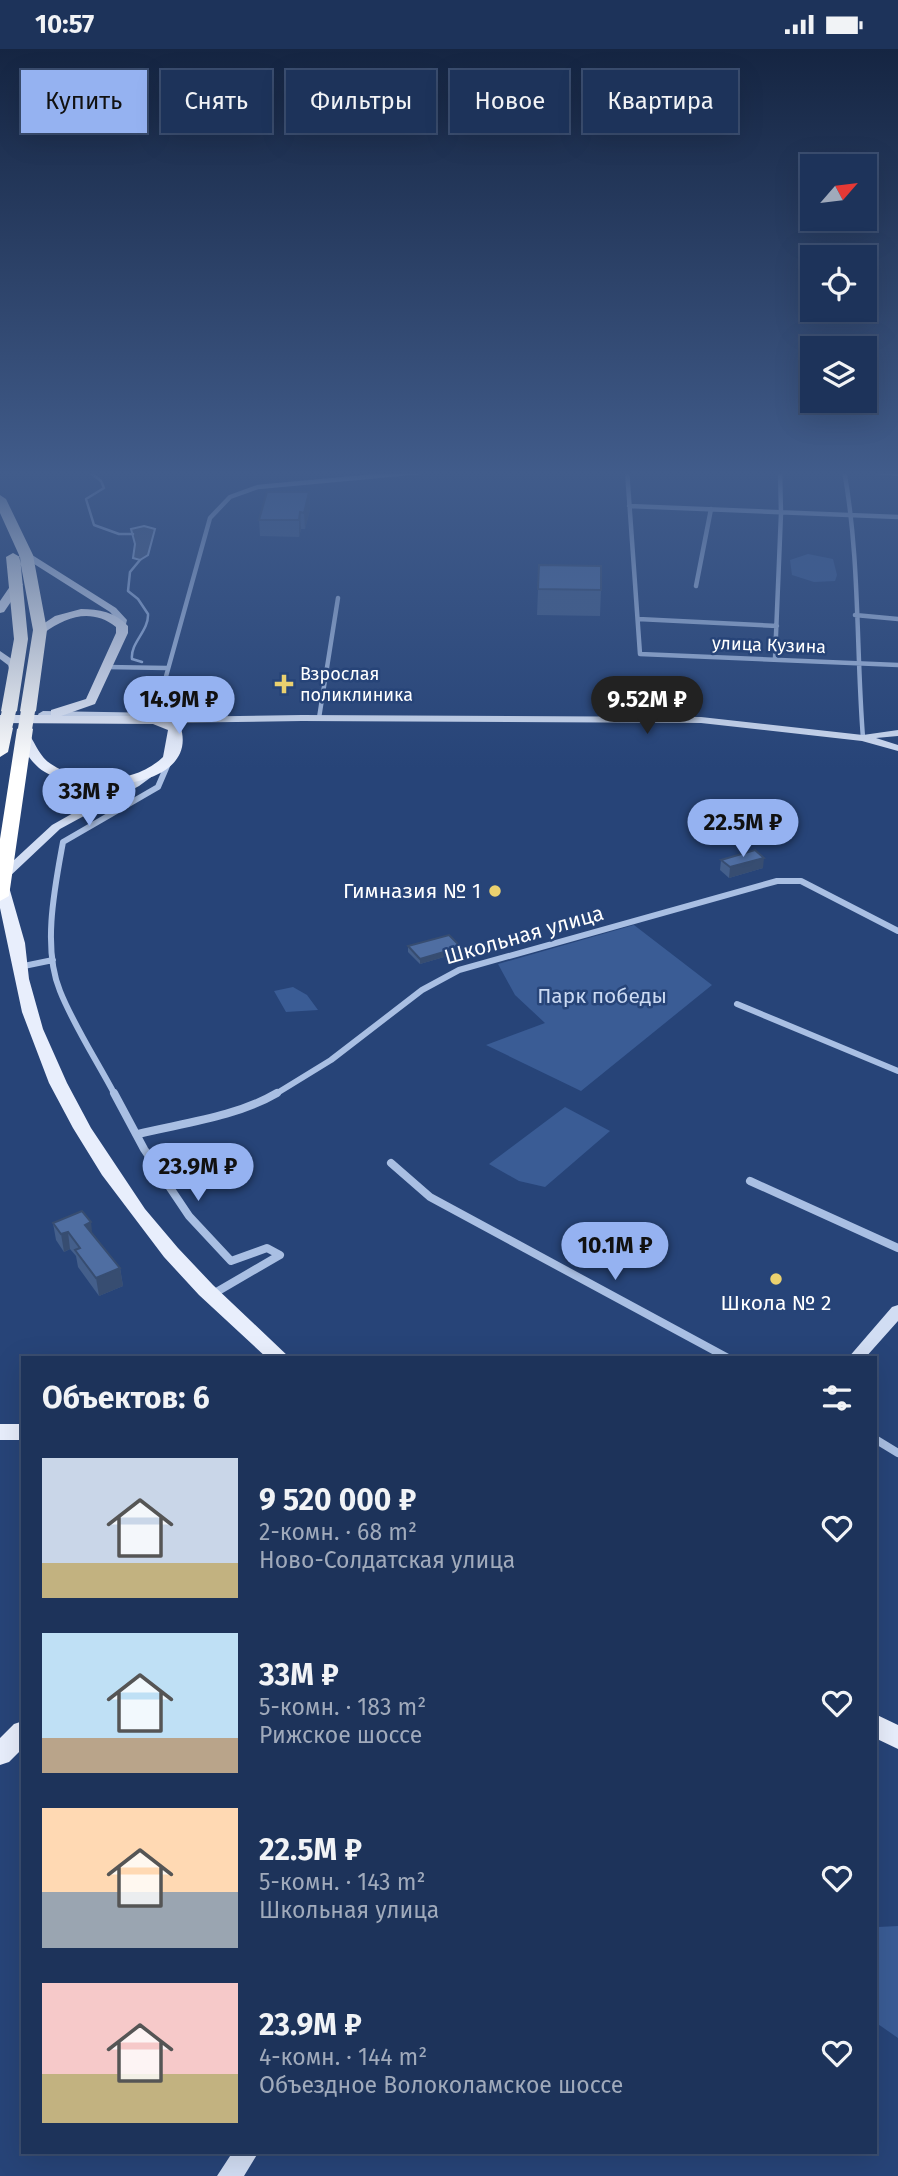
<!DOCTYPE html>
<html lang="ru">
<head>
<meta charset="utf-8">
<style>
  body { margin:0; font-family:"Fira Sans",sans-serif; background:#2a3f63; color:#f1f3f6; height:100vh; display:flex; flex-direction:column; font-size:26px; white-space:nowrap }
  * { box-sizing:border-box; margin:0 }
  p { font-size:23px; color:#a0aabb }
  .icon { flex:none; width:38px; height:38px; fill:none; stroke:currentColor; stroke-width:2; stroke-linecap:round; stroke-linejoin:round }
  .map { position:relative; flex:1; overflow:hidden }
  .details { position:absolute; left:21px; top:1307px; width:856px; height:798px; display:flex; flex-direction:column; background:#1d335a; border-radius:0px; box-shadow:0 7px 28px #0002,0 0 0 2px #3b4e70 }
  .details>* { flex:none }
  .guide { position:absolute; left:21px; top:21px; width:858px; height:63px; display:flex; gap:14px }
  .needle { width:46px; rotate:62deg }
  .fabs { position:absolute; left:800px; top:105px; display:grid; gap:14px }
  .fabs a { display:grid; place-items:center; width:77px; height:77px; border-radius:0px; background:#1d335a; box-shadow:0 7px 28px #0002,0 0 0 2px #3b4e70; font-size:35px }
  .price { position:absolute; translate:-50% -60px; padding:0 16px; border-radius:24px; background:#95b2f1; color:#111; font-size:23px; line-height:46px; filter:drop-shadow(0 2px 4px #0008) }
  .price::after { content:''; position:absolute; left:50%; top:42px; width:21px; height:16px; margin-left:-10px; background:inherit; clip-path:polygon(0 0,100% 0,50% 100%) }
  .price.selected { background:#222; color:#fff }
  ul { padding:0; list-style:none }
  li { display:flex; align-items:center; gap:21px; height:175px; padding:0 21px }
  li span { display:grid; place-items:center; flex:none; width:196px; height:140px; border-radius:0px; color:#555 }
  li>.icon { margin-inline-start:auto }
  span .icon { width:84px; height:84px; fill:#fffc; stroke-width:1 }
  li b { font-size:30px }
  h2 { display:flex; justify-content:space-between; align-items:center; height:84px; padding:0 21px; font-size:30px }
  .tag { padding:0 24px; border-radius:0px; background:#1d335a; box-shadow:0 7px 28px #0002,0 0 0 2px #3b4e70; font-size:24px; line-height:63px }
  .tag.selected { background:#95b2f1; color:#111 }
  .status { display:flex; justify-content:space-between; align-items:center; height:49px; padding:0 35px; background:#1d335a; direction:ltr }
  .status svg { height:19px; fill:currentColor }
  .map>svg:first-child { display:block }
</style>
</head>
<body>
<div class="status"><b>10:57</b><svg viewBox="0 0 49 12"><path d="M0 12V9h3v3zM5 12V6h3v6zM10 12V3h3v9zM15 12V0h3v12zM26 1h20v11H26zM47 4h2v5h-2z"/></svg></div>
<div class="map">
<svg width="898" height="2127" viewBox="0 0 898 2127">
  <rect width="100%" height="100%" fill="#274478"/>
  <path fill="#3a5c95" d="M808,505L833,510L837,526L835,532L814,533L792,526L790,511Z
    M634,876L712,936L581,1042L486,996L545,974L515,946L498,915Z
    M293,938L307,946L318,961L286,963L274,942Z
    M565,1058L610,1082L545,1138L519,1132L489,1115Z
    M898,1877V1989L875,1973V1883L878,1878Z"/>
  <path fill="#495e85" stroke="#9eb8e3" stroke-width="2" d="M144,477L155,480L148,506L140,511L133,509L135,495L131,480Z"/>
  <g fill="none" stroke-linecap="round" stroke-linejoin="round">
    <path stroke="#9eb8e3" stroke-width="2.5" d="M87,421L101,432L104,439L86,450L94,476L119,485H133
      M140,511L130,523L128,542L138,550L148,565C149,582 130,594 132,610L142,613"/>
    <path stroke="#a9bfe3" stroke-width="4.5" d="M627,421L640,605L898,616
      M844,421C860,509 856,600 863,689
      M859,421L898,425
      M629,457L898,468
      M696,537L711,460
      M855,566L898,570
      M638,570L777,577
      M775,610L781,464L780,421
      M106,618L167,619
      M155,667L210,469L230,448L258,438L442,421
      M319,669L338,549"/>
    <path stroke="#a9bfe3" stroke-width="6" d="M19,918L53,911
      M737,955L898,1022
      M115,1046C97,1012 74,977 60,942C42,899 55,837 63,793L158,738L170,710
      M274,1046L331,1011L422,941L459,921L777,832H801L898,882"/>
    <path stroke="#a9bfe3" stroke-width="8" d="M114,1044L144,1100L189,1167L231,1212L267,1199L280,1206L213,1245
      M138,1085C183,1074 236,1068 277,1044
      M391,1114L430,1148L728,1309
      M750,1132L898,1199
      M875,1390L898,1404"/>
    <path fill="#d1ddf3" fill-rule="evenodd" d="M23,504H29L116,559L127,571L125,579H119L117,571L110,563L23,508Z
      M0,602L16,613L21,627L20,629H12L8,616L0,610Z
      M43,662L165,664L170,668L302,666L701,668L863,686L898,681V687L876,689L898,696V702L862,692L701,674L302,672L155,674L151,673V670L39,667L38,665Z
      M160,715L165,718L139,737L60,780L8,829L0,830V824L52,776Z
      M898,1256V1272L865,1309H848L892,1258Z
      M232,2104H258L244,2127H217Z"/>
    <path fill="#e8eefc" fill-rule="evenodd" d="M13,533L23,535L4,563L0,564V552Z
      M81,560C99,560 115,563 128,577V584L95,655L61,667H155L180,676C203,743 74,748 39,719C29,710 23,700 17,688L24,684L29,685C36,696 40,708 51,715C83,737 135,735 163,708L168,681L153,675L0,674V666H51V661L86,650L116,584V578C92,559 67,567 44,584L34,581L55,567Z
      M0,834L9,838L25,894L29,930L43,980L67,1034L91,1079L145,1160L178,1199L213,1236L290,1309H267L199,1246L164,1208L102,1126L73,1079L49,1034L22,963L0,859Z
      M0,1375H23V1391H0Z
      M875,1665L898,1676V1700L875,1689Z
      M23,1672V1699L9,1713L0,1716V1689L14,1675Z"/>
    <path fill="#fff" fill-rule="evenodd" d="M0,446L6,450L33,506L47,581L36,662L28,667L20,662L33,581L19,506L0,464Z
      M13,504L20,508L28,590L17,662L9,667L1,662L14,590L6,508Z
      M5,674L13,679L8,703L0,708V676Z
      M25,675L33,680L9,847L0,852V790L17,680Z"/>
    <path stroke="#fff" stroke-width="14" d="M5,679L9,662
      M25,680L28,662"/>
  </g>
  <path fill="#445f8b" d="M309,443L310,460L305,480H301L299,488L260,487L259,471Z
    M539,516L601,541L600,567L537,566Z
    M721,811L763,819L729,829L720,821Z
    M408,897L461,903L420,915L408,903Z
    M53,1174L93,1185L120,1219L123,1237L99,1247L78,1218L76,1207L70,1200L64,1203L56,1191Z"/>
  <path fill="#374d71" d="M309,443L310,460L305,480L304,464Z
    M300,463L301,480L299,488V471Z
    M764,809L763,819L729,829L730,818Z
    M461,898V903L420,915V910Z
    M91,1173L93,1191L85,1176Z
    M68,1183L70,1200L64,1203L61,1185Z
    M120,1219L123,1237L99,1247L96,1229Z"/>
  <path fill="#4f6ea2" stroke="#374d71" stroke-width="2" d="M267,443H309L304,464L300,463L299,471H259Z
    M539,516L601,517V541L538,540Z
    M755,801L764,809L730,818L721,811Z
    M449,886L461,898L420,910L408,897Z
    M82,1162L91,1173L85,1176L120,1219L96,1229L75,1201L80,1199L68,1183L61,1185L53,1174Z"/>
  <linearGradient id="sky" x2="0" y2="1"><stop stop-color="#152542"/><stop offset="0.59" stop-color="#415c8b"/><stop offset="1" stop-color="#415c8b" stop-opacity="0"/></linearGradient>
  <rect width="898" height="719" fill="url(#sky)"/>
  <g fill="#ebd16f" stroke="#274478" stroke-width="2.5">
    <path d="M280.5 624.5h7v7h7v7h-7v7h-7v-7h-7v-7h7z"/>
    <circle cx="495" cy="842" r="7"/>
    <circle cx="776" cy="1230" r="7"/>
  </g>
  <g text-anchor="middle" stroke-width="5" stroke-linejoin="round" paint-order="stroke">
    <g font-size="18" fill="#fff" stroke="#274478">
      <text transform="translate(769 596) rotate(2)" y="6">улица Кузина</text>
    </g>
    <g font-size="18" fill="#fff" stroke="#274478" text-anchor="start">
      <text x="300" y="631">Взрослая<tspan x="300" dy="21">поликлиника</tspan></text>
    </g>
    <g font-size="21" fill="#fff" stroke="#274478" text-anchor="end">
      <text x="481" y="849">Гимназия № 1</text>
      <text x="776" y="1261" text-anchor="middle">Школа № 2</text>
    </g>
    <g font-size="21" fill="#fff" stroke="#274478">
      <text transform="translate(524 886) rotate(-16)" y="7">Школьная улица</text>
    </g>
    <g font-size="21" fill="#cbdaf3" stroke="#274478">
      <text x="602" y="954">Парк победы</text>
    </g>
  </g>
</svg>
<div class="fabs">
<a><svg class="needle" viewBox="-14 -14 28 28"><path d="M0-13l5 13h-10z" fill="#e53935"/><path d="M0 13l5-13h-10z" fill="#a0aabb"/></svg></a>
<a><svg class="icon" aria-label="locate" viewBox="0 0 24 24"><circle cx="12" cy="12" r="6"/><path d="M12 2v4M12 18v4M2 12h4M18 12h4"/></svg></a>
<a><svg class="icon" aria-label="layers" viewBox="0 0 24 24"><path d="M12 4l9 5-9 5-9-5zM3 14l9 5 9-5"/></svg></a>
</div>
<b class="price" style="left:179px;top:687px">14.9M ₽</b>
<b class="price selected" style="left:647px;top:687px">9.52M ₽</b>
<b class="price" style="left:89px;top:779px">33M ₽</b>
<b class="price" style="left:743px;top:810px">22.5M ₽</b>
<b class="price" style="left:198px;top:1154px">23.9M ₽</b>
<b class="price" style="left:615px;top:1233px">10.1M ₽</b>
<div class="guide">
<a class="tag selected">Купить</a>
<a class="tag">Снять</a>
<a class="tag">Фильтры</a>
<a class="tag">Новое</a>
<a class="tag">Квартира</a>
</div>
<section class="details">
<h2>Объектов: 6<svg class="icon" aria-label="filters" viewBox="0 0 24 24"><path d="M4 7h16M4 17h16"/><circle cx="9" cy="7" r="2"/><circle cx="15" cy="17" r="2"/></svg></h2>
<ul>
<li><span style="background:linear-gradient(#c9d6e8 75%,#c2b280 0)"><svg class="icon" aria-label="home" viewBox="0 0 24 24"><path d="M3 11l9-7 9 7M6 9v11h12V9"/></svg></span><div><b>9 520 000 ₽</b><p>2-комн. · 68 m²</p><p>Ново-Солдатская улица</p></div><svg class="icon" aria-label="heart" viewBox="0 0 24 24"><path d="M12 20l-8-8c-3-5 5-10 8-4 3-6 11-1 8 4z"/></svg></li>
<li><span style="background:linear-gradient(#bfe0f5 75%,#b9a48a 0)"><svg class="icon" aria-label="home" viewBox="0 0 24 24"><path d="M3 11l9-7 9 7M6 9v11h12V9"/></svg></span><div><b>33M ₽</b><p>5-комн. · 183 m²</p><p>Рижское шоссе</p></div><svg class="icon" aria-label="heart" viewBox="0 0 24 24"><path d="M12 20l-8-8c-3-5 5-10 8-4 3-6 11-1 8 4z"/></svg></li>
<li><span style="background:linear-gradient(#ffd9b3 60%,#9aa5b1 0)"><svg class="icon" aria-label="home" viewBox="0 0 24 24"><path d="M3 11l9-7 9 7M6 9v11h12V9"/></svg></span><div><b>22.5M ₽</b><p>5-комн. · 143 m²</p><p>Школьная улица</p></div><svg class="icon" aria-label="heart" viewBox="0 0 24 24"><path d="M12 20l-8-8c-3-5 5-10 8-4 3-6 11-1 8 4z"/></svg></li>
<li><span style="background:linear-gradient(#f6c9c9 65%,#c2b280 0)"><svg class="icon" aria-label="home" viewBox="0 0 24 24"><path d="M3 11l9-7 9 7M6 9v11h12V9"/></svg></span><div><b>23.9M ₽</b><p>4-комн. · 144 m²</p><p>Объездное Волоколамское шоссе</p></div><svg class="icon" aria-label="heart" viewBox="0 0 24 24"><path d="M12 20l-8-8c-3-5 5-10 8-4 3-6 11-1 8 4z"/></svg></li>
</ul>
</section>
</div>
</body>
</html>
